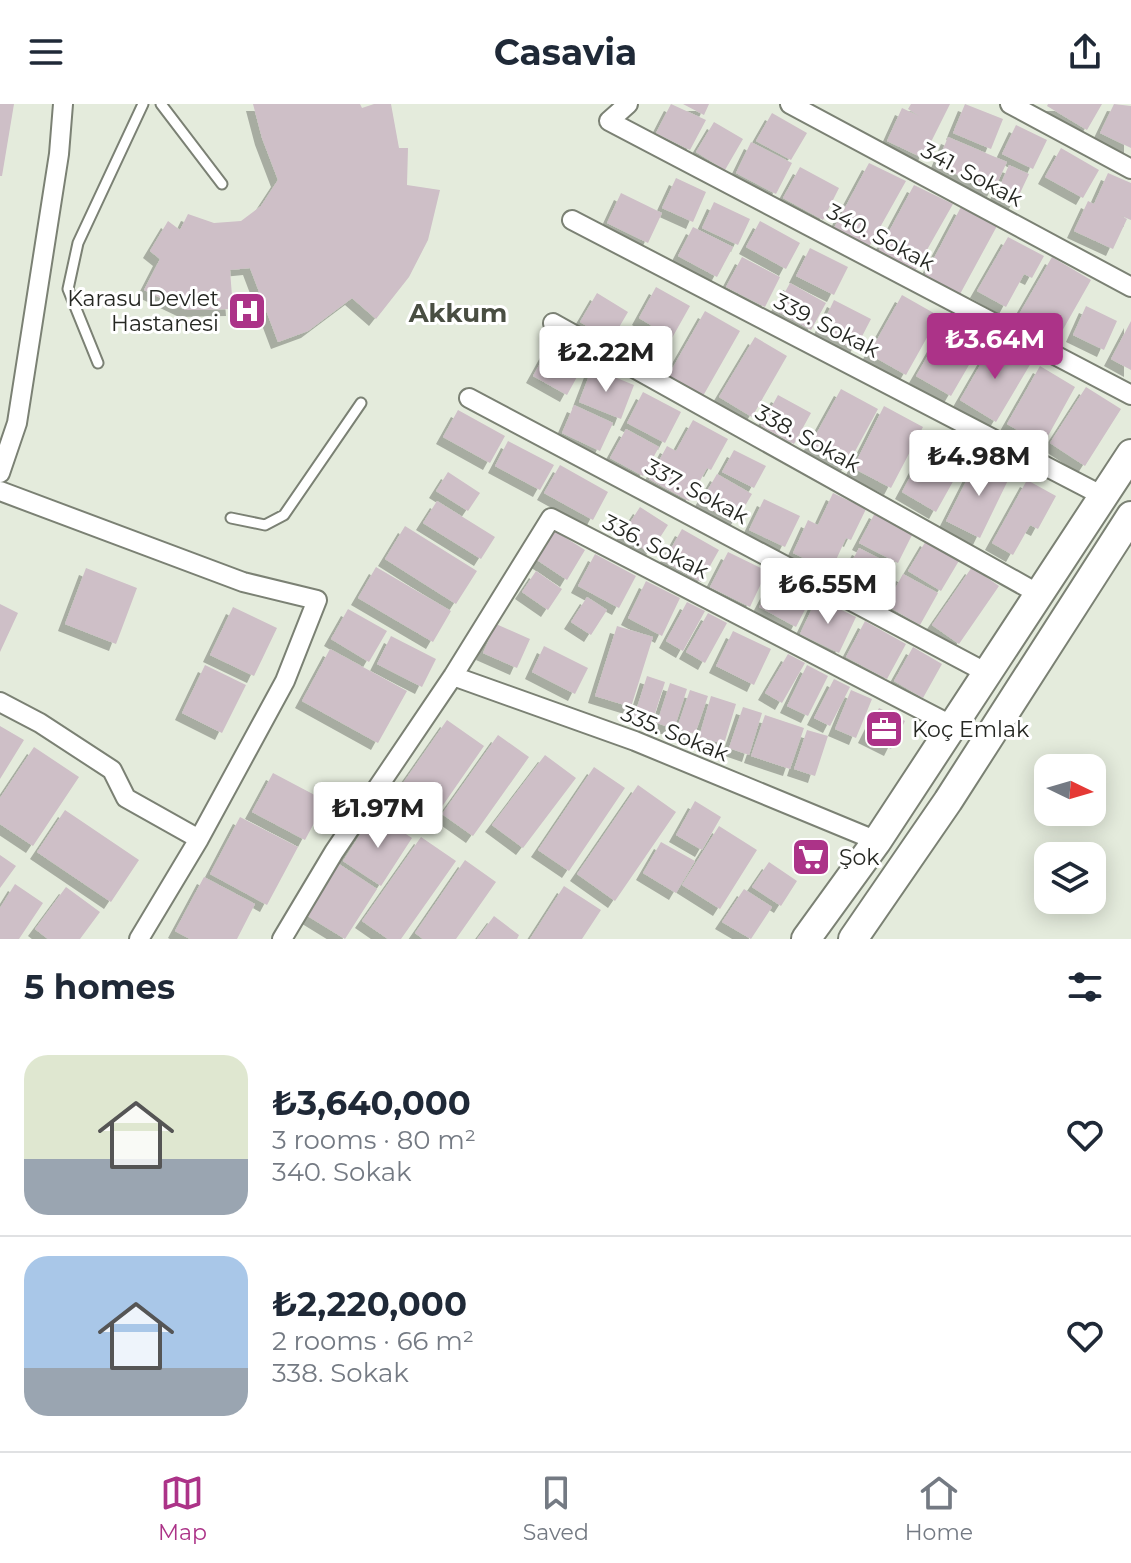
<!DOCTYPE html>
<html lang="en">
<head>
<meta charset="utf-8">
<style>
  body { margin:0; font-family:Montserrat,sans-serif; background:#f6f6f7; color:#1f2937; height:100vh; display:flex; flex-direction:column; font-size:30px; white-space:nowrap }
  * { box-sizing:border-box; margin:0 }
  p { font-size:26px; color:#747a83 }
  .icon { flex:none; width:44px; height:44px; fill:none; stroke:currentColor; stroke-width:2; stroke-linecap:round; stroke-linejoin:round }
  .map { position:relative; height:835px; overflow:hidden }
  .sheet { display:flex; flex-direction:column; background:#fff; flex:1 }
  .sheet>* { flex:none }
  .needle { width:52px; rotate:95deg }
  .buttons { position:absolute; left:1034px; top:650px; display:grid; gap:16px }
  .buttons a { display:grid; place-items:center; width:72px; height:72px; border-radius:16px; background:#fff; box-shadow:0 4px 20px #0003; font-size:40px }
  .price { position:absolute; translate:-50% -68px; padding:0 18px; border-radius:8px; background:#fff; color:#222; font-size:26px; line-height:52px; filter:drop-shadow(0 2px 4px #0008) }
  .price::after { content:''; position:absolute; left:50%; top:48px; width:24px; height:18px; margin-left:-12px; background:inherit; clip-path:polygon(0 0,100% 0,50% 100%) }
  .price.on { background:#ac3388; color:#fff }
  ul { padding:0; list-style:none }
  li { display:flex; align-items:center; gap:24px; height:200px; padding:0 24px }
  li+li { border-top:2px solid #e0e1e3 }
  li span { display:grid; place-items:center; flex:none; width:224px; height:160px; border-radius:24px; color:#555 }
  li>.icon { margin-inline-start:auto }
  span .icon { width:96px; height:96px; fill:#fffc; stroke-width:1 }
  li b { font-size:34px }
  h2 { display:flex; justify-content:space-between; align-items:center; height:96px; padding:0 24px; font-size:34px }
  header { display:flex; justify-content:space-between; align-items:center; height:104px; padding:0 24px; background:#fff; font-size:36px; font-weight:700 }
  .menu { display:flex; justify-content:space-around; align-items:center; height:112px; border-top:2px solid #e0e1e3; background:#fff; font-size:22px; color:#747a83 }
  .menu a { display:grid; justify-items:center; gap:4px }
  .menu .on { color:#ac3388 }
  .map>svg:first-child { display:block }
</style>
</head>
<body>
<header><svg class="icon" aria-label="menu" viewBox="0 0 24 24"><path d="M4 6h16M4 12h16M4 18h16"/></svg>Casavia<svg class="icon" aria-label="share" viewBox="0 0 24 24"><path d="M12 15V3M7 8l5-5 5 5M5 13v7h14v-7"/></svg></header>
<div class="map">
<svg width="1131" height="835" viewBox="0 0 1131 835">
  <defs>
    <filter id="shadow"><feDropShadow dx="-7" dy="7" stdDeviation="0" flood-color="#0004"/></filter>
  </defs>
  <rect width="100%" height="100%" fill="#e4ebdc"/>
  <path fill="#cebfc7" filter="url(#shadow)" d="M0,0H14L2,72H0Z
    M253,0H360L362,4L374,0H391L399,44H408L407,81L440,86L428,136L409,173L376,215L352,194L308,227L278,238L250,164L230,166L233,205L186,206L144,186L160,155L150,147L168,117L180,126L188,110L214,119L241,117L261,102L278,76L262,34Z
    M671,0L706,16L690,46L656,29Z
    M683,0H709L704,11Z
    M911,0H950L923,54L887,37L902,4L919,12L908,5Z
    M965,0L1003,15L991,45L953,29Z
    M1048,0H1102L1087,26L1047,2Z
    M1114,0L1131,2V44L1100,29Z
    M772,9L807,29L791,56L756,37Z
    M714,18L743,35L725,66L696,48Z
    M1016,21L1047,36L1033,65L1002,50Z
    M948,33L1007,58L994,86L936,62Z
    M751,38L792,59L776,90L736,69Z
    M1061,44L1099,66L1083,94L1045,73Z
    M869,59L906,77L869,143L834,124Z
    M1009,61L1029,70L1015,100L996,91Z
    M800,63L839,84L823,116L783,94Z
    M1108,69L1131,79V116L1119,111L1127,115L1113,145L1074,127L1088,97L1094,100Z
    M676,74L706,88L693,118L662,104Z
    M914,81L953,100L915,167L879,146Z
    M621,89L662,109L648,139L607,119Z
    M714,98L750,115L738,141L702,124Z
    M961,103L997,122L959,192L924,173Z
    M760,117L800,139L786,165L746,143Z
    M693,123L733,143L717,173L678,152Z
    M1008,133L1044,152L1032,174L1024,170L1006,203L977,187Z
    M810,144L848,163L834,191L796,172Z
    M742,153L780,173L765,203L726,183Z
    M1052,153L1091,176L1057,236L1017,214Z
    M790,179L826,199L811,226L775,206Z
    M656,183L690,202L672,234L639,214Z
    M597,189L628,208L611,237L580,218Z
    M902,191L939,212L906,271L869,250Z
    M834,196L871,215L855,246L819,228Z
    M1086,202L1117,217L1104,246L1073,231Z
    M705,207L740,227L703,292L668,272Z
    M949,215L984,235L951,292L916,272Z
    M1131,217V266L1111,255Z
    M755,233L787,252L752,313L719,293Z
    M994,237L1031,259L996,318L960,296Z
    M549,243L583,262L567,291L533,272Z
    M1040,262L1075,283L1043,341L1007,320Z
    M592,264L634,281L621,315L579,298Z
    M1086,283L1121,305L1085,362L1050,339Z
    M841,285L878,305L846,364L809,343Z
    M643,288L681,308L665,339L627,319Z
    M778,291L811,309L794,340L761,322Z
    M574,301L613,319L600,347L562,329Z
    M884,302L923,323L891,384L853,364Z
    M458,306L505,332L490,359L443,333Z
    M693,316L728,335L711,366L707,364L689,397L649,375L667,342L676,347Z
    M626,325L659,343L643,372L610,354Z
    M934,328L970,347L936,408L902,388Z
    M508,337L554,361L540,386L495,362Z
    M734,346L766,362L754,384L722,368Z
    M978,354L1011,370L980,434L946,417Z
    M560,361L608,388L593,416L544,389Z
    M448,368L480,389L468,407L436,387Z
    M717,370L752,390L735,419L700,399Z
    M1027,376L1056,392L1038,425L1030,421L1013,451L992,439Z
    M833,389L866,405L851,436L846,434L831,467L793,449L808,416L818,421Z
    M764,395L800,412L785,443L749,426Z
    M437,397L495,433L481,455L423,419Z
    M640,403L668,421L650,449L622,431Z
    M876,407L914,427L898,459L859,439Z
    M405,422L477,467L456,500L385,455Z
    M682,425L719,446L701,478L664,457Z
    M555,427L585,446L567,476L537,456Z
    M927,435L960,455L941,487L908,467Z
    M859,444L894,462L878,494L842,476Z
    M728,448L767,467L750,503L710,483Z
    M595,450L636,472L619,504L578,482Z
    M376,463L451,507L433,538L358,494Z
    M972,463L999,482L959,540L932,521Z
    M86,464L137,484L116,540L65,520Z
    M536,467L562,485L548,506L522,488Z
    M903,470L938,489L920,521L886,501Z
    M775,473L812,492L796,523L759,503Z
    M646,477L680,494L662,532L628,514Z
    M587,493L607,506L591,531L571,518Z
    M817,494L856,513L839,549L800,530Z
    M687,498L705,507L683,547L666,537Z
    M0,500L18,509L0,548Z
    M233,503L277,524L254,572L210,551Z
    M348,505L387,527L369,558L331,535Z
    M708,509L727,519L705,559L686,548Z
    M865,517L906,540L887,575L846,553Z
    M496,520L530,535L517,564L483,549Z
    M617,522L653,533L631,603L595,592Z
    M733,527L771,545L754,581L716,562Z
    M391,532L436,555L422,583L377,560Z
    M544,542L588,564L575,590L532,568Z
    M913,543L942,560L923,594L894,577Z
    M330,545L407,587L378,639L302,597Z
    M788,550L805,559L782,599L765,589Z
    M205,561L246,581L222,629L182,609Z
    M807,561L828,572L808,612L787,602Z
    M647,572L665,578L652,619L634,613Z
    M834,575L850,583L830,622L814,614Z
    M670,579L687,585L674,625L657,619Z
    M690,586L708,592L695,630L677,624Z
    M851,586L872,595L856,634L835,625Z
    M711,592L736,600L724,640L699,633Z
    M743,603L762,609L749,651L729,644Z
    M879,604L905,617L891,645L865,632Z
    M765,611L804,624L790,665L751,652Z
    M447,616L484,642L432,717L394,692Z
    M0,622L24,636L0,675Z
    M807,626L828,632L815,672L794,665Z
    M498,631L529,653L473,732L442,710Z
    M34,643L79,673L33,742L0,720V694Z
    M545,651L576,674L523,744L492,721Z
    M594,663L625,684L569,767L538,746Z
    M273,669L326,697L305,736L252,708Z
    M638,681L676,708L615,797L577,770Z
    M695,697L721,713L702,746L676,731Z
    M65,706L139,756L111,798L37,748Z
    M374,709L412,734L381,782L343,757Z
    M240,713L298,743L267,801L210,770Z
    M719,722L757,746L720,805L682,781Z
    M421,733L456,757L401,835H388L362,817Z
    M661,738L695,757L676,789L643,769Z
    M0,751L16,762L0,784Z
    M465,756L496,778L456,835H423L415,829Z
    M769,758L797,777L781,802L752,783Z
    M339,760L377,785L345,835L306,811Z
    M204,773L255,800L237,835H190L175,827Z
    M15,780L43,799L19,835H0V804Z
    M564,782L601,806L582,835H530Z
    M66,783L100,808L80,835H48L35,825Z
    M744,785L772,803L751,835L722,818Z
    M494,812L519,831L517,835H477Z"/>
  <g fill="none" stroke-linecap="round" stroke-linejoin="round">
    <g stroke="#7b8174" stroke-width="13">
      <path id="lane" d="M161,0L222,80
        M98,259L68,185L78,139L143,0
        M231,414L265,421L284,411L361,299"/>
    </g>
    <g stroke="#7b8174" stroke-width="22">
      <path id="street" d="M628,0L609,17L1131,291
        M790,0L1131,183
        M1010,0L1131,65
        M572,116L1103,392
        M553,219L1039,490
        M469,294L987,569
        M0,369L17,319L59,50L63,0
        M0,387L243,478L317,496L285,577L199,735L139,835
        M453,572L635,637L877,737
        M0,598L40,619L112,666L126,694L199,735
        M282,835L334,748L453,572L551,414L953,622"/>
    </g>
    <g stroke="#7b8174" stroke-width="32">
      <path id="primary" d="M806,835L877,737L1131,350
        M853,835L948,697L1131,412"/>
    </g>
    <use href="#lane" stroke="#fff" stroke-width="9"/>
    <use href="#street" stroke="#fff" stroke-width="18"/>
    <use href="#primary" stroke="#fff" stroke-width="28"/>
  </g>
  <defs>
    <g id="hospital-square" transform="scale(2)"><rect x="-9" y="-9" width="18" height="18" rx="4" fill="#ac3388" stroke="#fff"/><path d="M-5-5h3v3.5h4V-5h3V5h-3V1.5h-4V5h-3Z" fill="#fff"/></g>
    <g id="office-square" transform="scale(2)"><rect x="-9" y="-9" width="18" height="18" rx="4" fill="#ac3388" stroke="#fff"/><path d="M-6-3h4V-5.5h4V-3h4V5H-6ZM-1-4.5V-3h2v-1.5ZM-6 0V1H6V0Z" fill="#fff"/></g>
    <g id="supermarket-square" transform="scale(2)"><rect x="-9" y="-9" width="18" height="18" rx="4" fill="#ac3388" stroke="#fff"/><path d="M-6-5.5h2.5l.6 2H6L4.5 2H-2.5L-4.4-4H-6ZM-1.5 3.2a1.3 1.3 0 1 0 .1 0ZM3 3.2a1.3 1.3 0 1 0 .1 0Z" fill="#fff"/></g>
  </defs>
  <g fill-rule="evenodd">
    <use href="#hospital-square" x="247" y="207"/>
    <use href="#office-square" x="884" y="625"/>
    <use href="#supermarket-square" x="811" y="753"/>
  </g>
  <g text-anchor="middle" stroke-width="6" stroke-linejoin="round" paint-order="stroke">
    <g font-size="22" fill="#252722" stroke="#fff">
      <text transform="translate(972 70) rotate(28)" y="8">341. Sokak</text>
      <text transform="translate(881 133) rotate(28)" y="8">340. Sokak</text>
      <text transform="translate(827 221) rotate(27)" y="8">339. Sokak</text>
      <text transform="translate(808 334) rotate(29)" y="8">338. Sokak</text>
      <text transform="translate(697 387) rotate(28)" y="8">337. Sokak</text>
      <text transform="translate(656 442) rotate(27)" y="8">336. Sokak</text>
      <text transform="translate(675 629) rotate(22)" y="8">335. Sokak</text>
    </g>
    <g font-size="22" fill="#252722" stroke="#fff" text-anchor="start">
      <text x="219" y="202" text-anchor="end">Karasu Devlet<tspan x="219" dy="25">Hastanesi</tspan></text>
      <text x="912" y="633">Koç Emlak</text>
      <text x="839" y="761">Şok</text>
    </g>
    <g font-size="26" font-weight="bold" fill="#494e42" stroke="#fff">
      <text x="458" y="218">Akkum</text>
    </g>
  </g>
</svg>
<div class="buttons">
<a><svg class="needle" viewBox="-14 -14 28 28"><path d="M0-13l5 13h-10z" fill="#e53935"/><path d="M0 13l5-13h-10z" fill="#747a83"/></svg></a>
<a><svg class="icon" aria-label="layers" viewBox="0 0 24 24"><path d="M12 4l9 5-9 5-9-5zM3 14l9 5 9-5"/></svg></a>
</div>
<b class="price on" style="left:995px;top:277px">₺3.64M</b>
<b class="price" style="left:606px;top:290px">₺2.22M</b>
<b class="price" style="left:979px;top:394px">₺4.98M</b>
<b class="price" style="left:828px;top:522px">₺6.55M</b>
<b class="price" style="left:378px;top:746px">₺1.97M</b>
</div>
<section class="sheet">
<h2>5 homes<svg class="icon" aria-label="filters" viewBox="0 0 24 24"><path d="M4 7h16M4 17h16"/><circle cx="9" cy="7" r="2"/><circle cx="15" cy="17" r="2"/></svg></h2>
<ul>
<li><span style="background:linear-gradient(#dfe7d0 65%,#9aa5b1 0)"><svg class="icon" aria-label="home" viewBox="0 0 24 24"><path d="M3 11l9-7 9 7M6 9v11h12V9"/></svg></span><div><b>₺3,640,000</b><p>3 rooms · 80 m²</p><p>340. Sokak</p></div><svg class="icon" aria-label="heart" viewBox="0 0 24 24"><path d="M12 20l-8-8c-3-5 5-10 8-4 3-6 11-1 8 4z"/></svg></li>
<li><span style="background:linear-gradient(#a9c7e8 70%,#9aa5b1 0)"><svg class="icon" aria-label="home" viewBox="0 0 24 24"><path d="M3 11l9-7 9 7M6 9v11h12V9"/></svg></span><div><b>₺2,220,000</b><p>2 rooms · 66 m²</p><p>338. Sokak</p></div><svg class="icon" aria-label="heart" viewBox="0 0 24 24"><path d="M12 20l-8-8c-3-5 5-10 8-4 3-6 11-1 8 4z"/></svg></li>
</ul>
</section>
<nav class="menu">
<a class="on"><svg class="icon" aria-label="map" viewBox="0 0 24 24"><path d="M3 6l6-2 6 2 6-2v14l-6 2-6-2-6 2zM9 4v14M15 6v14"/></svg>Map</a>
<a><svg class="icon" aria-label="saved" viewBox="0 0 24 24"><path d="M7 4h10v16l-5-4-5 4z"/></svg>Saved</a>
<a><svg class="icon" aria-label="home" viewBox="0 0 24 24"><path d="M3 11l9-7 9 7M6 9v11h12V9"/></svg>Home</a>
</nav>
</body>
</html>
